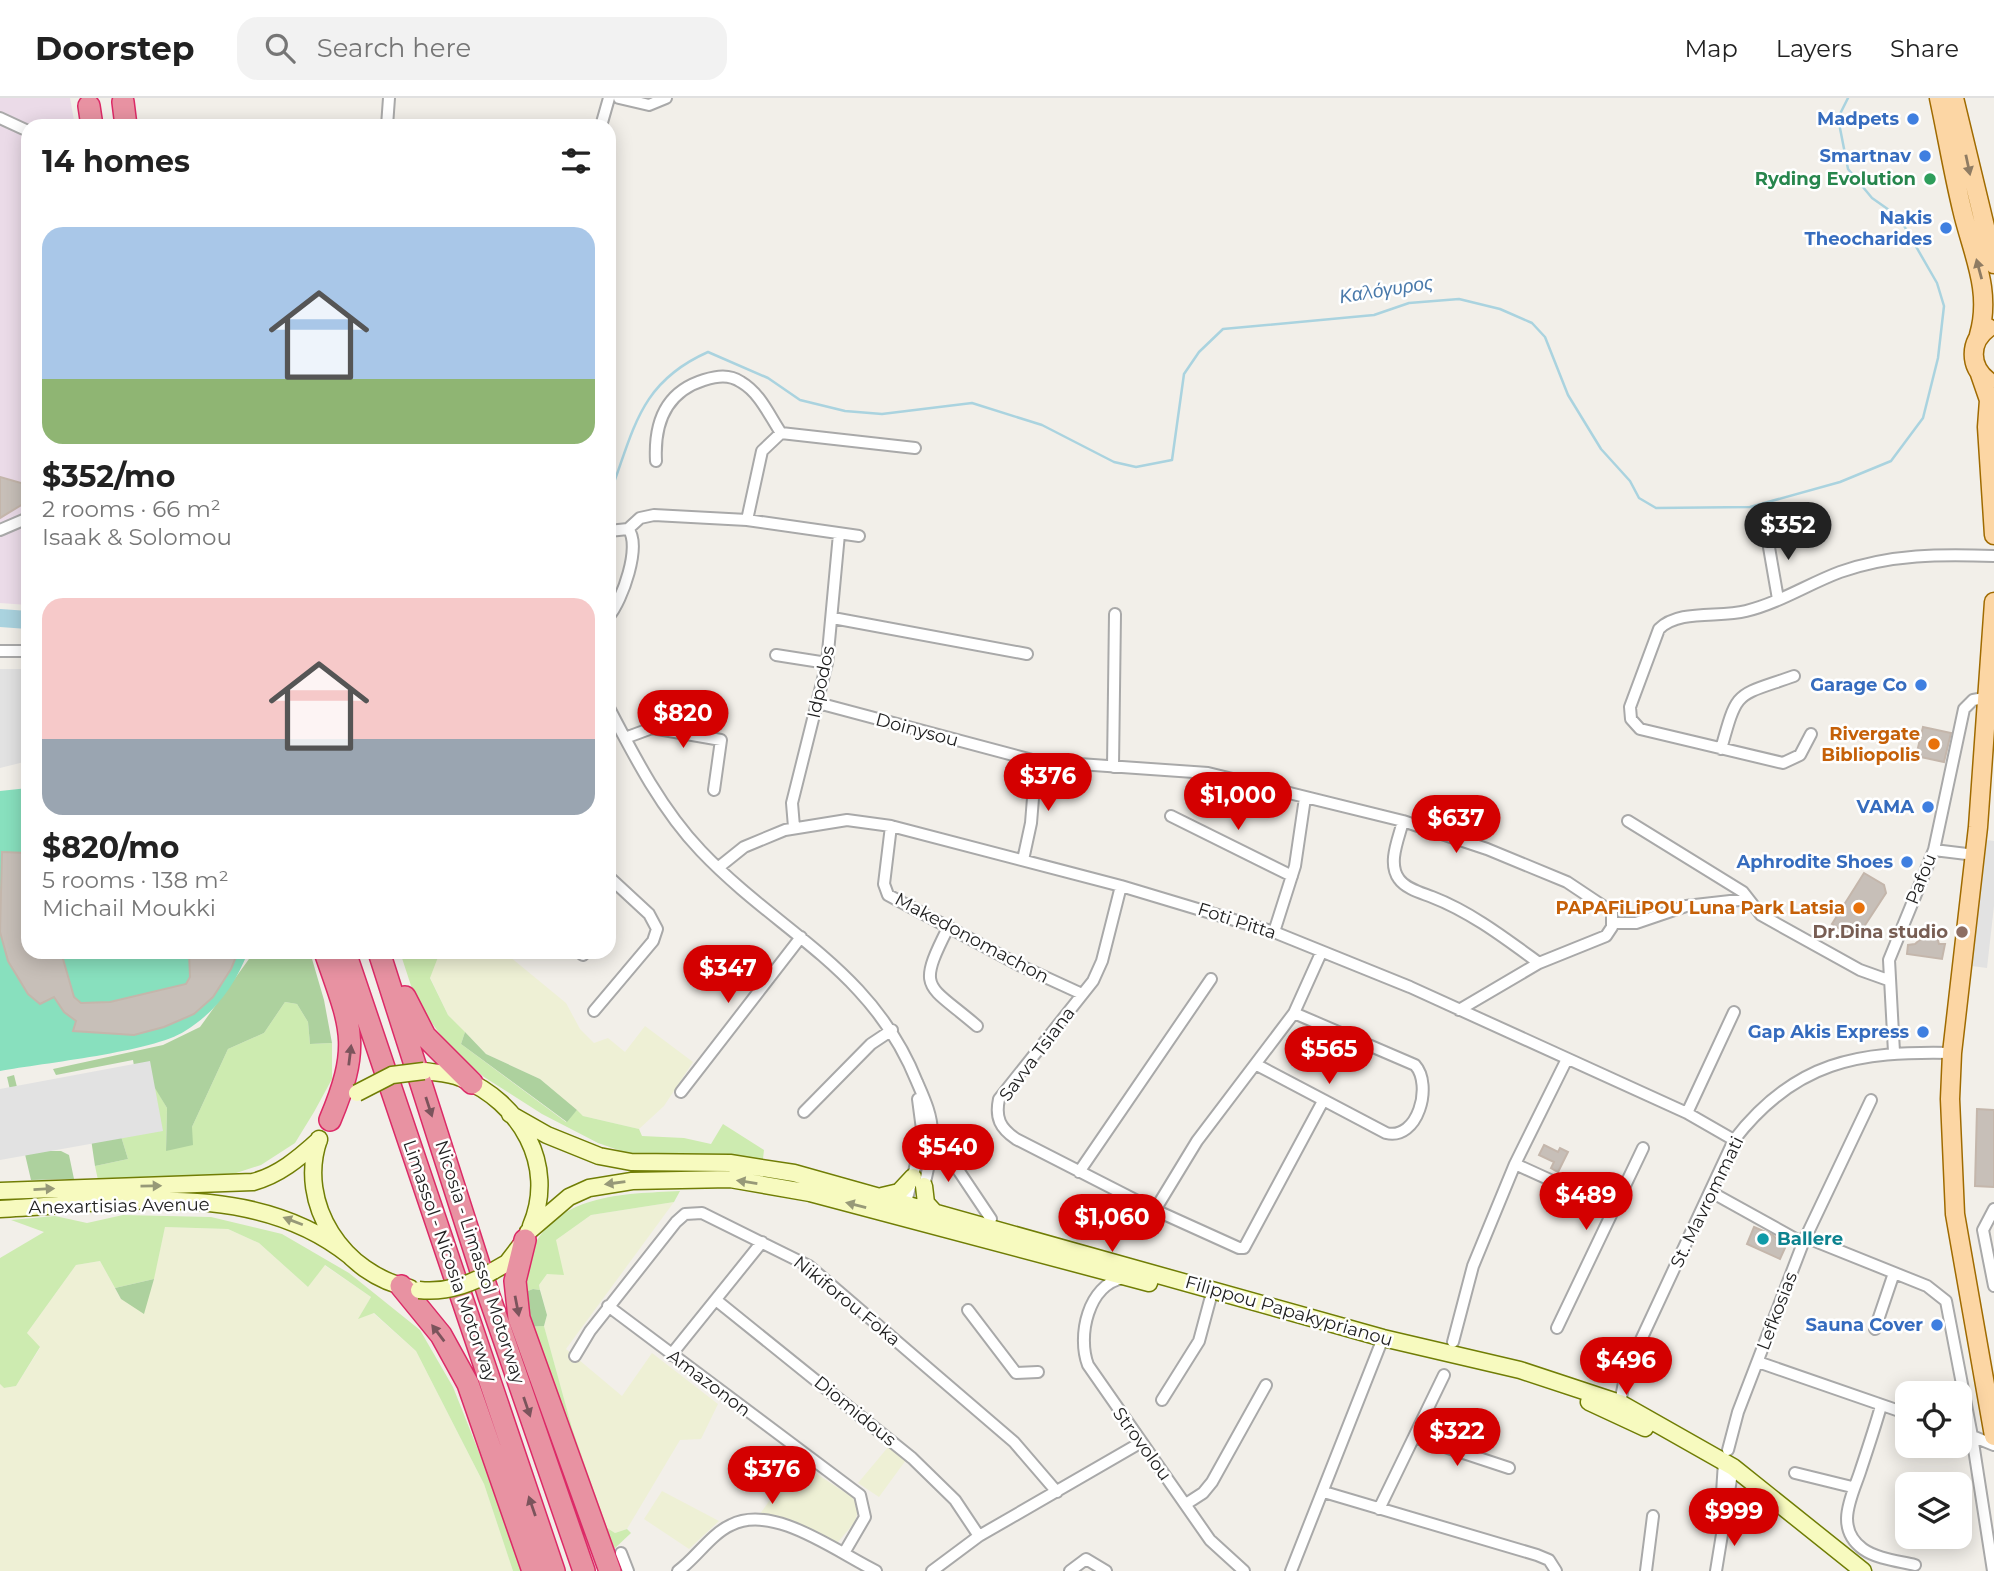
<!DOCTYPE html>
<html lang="en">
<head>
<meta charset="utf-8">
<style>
  body { margin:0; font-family:Montserrat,sans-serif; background:#f2f2f2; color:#222; height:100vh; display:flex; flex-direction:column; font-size:26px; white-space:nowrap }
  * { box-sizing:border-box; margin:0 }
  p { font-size:23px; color:#767676 }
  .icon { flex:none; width:38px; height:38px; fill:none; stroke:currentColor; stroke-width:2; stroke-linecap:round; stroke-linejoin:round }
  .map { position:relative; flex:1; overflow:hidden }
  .panel { position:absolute; left:21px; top:21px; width:595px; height:840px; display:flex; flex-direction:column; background:#fff; border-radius:21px; box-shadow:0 4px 18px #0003 }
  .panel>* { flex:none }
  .fabs { position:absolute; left:1895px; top:1283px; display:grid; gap:14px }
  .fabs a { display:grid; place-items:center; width:77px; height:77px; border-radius:14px; background:#fff; box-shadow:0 4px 18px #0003; font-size:35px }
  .price { position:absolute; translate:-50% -60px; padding:0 16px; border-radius:24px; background:#d40000; color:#fff; font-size:23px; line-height:46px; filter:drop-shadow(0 2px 4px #0008) }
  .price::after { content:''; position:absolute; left:50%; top:42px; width:21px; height:16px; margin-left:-10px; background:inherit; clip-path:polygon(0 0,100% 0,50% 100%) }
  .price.current { background:#222; color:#fff }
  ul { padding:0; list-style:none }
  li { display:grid; align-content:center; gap:14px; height:371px; padding:0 21px }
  li span { display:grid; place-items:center; height:217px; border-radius:21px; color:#555 }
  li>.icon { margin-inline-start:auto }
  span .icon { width:126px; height:126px; fill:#fffc; stroke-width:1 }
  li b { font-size:30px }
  h2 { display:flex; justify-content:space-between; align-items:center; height:84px; padding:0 21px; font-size:30px }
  header { display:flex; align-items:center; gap:42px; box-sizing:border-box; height:98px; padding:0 35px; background:#fff; border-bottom:2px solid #e0e0e0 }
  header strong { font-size:33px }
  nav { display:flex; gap:38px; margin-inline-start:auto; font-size:24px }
  .search { width:490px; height:63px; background:#f2f2f2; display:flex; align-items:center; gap:18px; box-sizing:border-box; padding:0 24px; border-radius:21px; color:#767676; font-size:26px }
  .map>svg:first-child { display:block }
</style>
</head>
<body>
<header>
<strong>Doorstep</strong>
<div class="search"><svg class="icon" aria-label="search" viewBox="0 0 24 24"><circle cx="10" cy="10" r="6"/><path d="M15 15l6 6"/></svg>Search here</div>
<nav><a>Map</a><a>Layers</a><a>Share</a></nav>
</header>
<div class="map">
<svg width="1994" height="1473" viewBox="0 0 1994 1473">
  <rect width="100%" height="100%" fill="#f2efe9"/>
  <path fill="#ebdbe8" d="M0,0H70L75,28H28V507L0,505Z"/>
  <path fill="#eef0d5" d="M440,854H504L566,905L580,931L594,945L608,940L625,954L645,928L693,964L664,1008L639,1031L583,1018L540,981L486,956L448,917L430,879Z
    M674,1104L566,1251L622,1298L652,1255L718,1306L701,1341L680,1342L627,1431L615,1435L607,1431L572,1330L544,1228L547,1217L539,1187L547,1176L556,1142L591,1117Z
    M165,1129L228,1131L259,1145L308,1189L324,1167L371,1199L359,1220L373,1215L416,1253L484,1386L513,1473H0V1286L4,1290L16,1288L40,1250L27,1235L76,1167L100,1163L121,1201L151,1192Z
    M889,1348L906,1362L879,1399L858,1385Z
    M797,1363L852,1399L859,1410L855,1424L838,1444H830L784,1421L760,1416Z
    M662,1393L719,1423L689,1451L644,1421Z"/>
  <path fill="#cdebb0" d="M400,854H440L430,880L448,917L465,934L461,946L566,1024L577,1012L583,1018L639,1031L642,1038L684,1040L711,1046L723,1026L764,1052L763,1061L630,1056L598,1045L542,1016L484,979L450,950L416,903Z
    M285,904L297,906L308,924L310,946L332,945V981L314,1014L295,1045L261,1067L227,1078L98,1082L95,1068L128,1061L120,1035L149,979L167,1010L166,1053L192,1029L228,951L264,935Z
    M680,1093L674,1104L591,1117L556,1142L564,1177L547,1176L539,1187L540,1192L533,1191L520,1196C523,1184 525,1171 529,1159C553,1095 623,1096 680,1093Z
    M123,1117L211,1119L282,1136L349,1175L420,1232L453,1289L490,1382L521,1473H513L484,1386L416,1253L374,1215L358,1221L371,1199L325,1167L308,1189L259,1145L228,1131L165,1129L154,1181L115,1190L100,1163L76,1167L27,1235L40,1249L16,1288L4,1290L0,1286V1160L44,1134L11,1122L55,1118L87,1125Z
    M544,1228L572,1330L607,1430L615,1435L627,1431L631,1435L613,1452L526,1229Z"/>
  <path fill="#add19e" d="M254,854H310L324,902L332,945L310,946L308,924L297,906L285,904L264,935L228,951L192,1029L193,1047L166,1053L167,1010L150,982L143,1022L133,962L56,977L53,971L163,947L200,929Z
    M465,934L486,956L540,981L577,1012L567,1024L461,946Z
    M14,977L33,1053H61L69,1057L74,1081L31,1082L7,979Z
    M120,1035L128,1061L95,1068L91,1041Z
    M154,1181L144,1216L121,1201L115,1190Z
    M533,1191L540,1192L547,1217L544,1228L526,1229L520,1196Z"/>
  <path fill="#88e0be" d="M28,690V854H248C235,887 216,914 185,933C153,954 43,965 0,973V693Z"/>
  <path fill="#e2e2e2" d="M0,571H28V663L0,670Z
    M1987,742L1994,743V808L1987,870L1972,868Z
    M150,963L163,1033L0,1062V991Z"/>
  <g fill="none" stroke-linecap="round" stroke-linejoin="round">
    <path stroke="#aad3df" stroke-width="2.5" d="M609,398C634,333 638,285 708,254L768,280L800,302L845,313L882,316L972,305L1042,327L1114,364L1136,369L1172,362L1184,276L1199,254L1223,231L1374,217L1409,205L1459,201L1500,211L1532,225L1545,239L1568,297L1601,351L1630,383L1639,400L1656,410L1750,409L1840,384L1891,363L1923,320L1938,260L1944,208L1937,185L1899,119L1872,100L1848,71L1838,20L1848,0"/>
    <path stroke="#aad3df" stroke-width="18" d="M0,520L28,522"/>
  </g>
  <path fill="#c7bfb8" stroke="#c4b6ab" stroke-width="2" d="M0,379L28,387V403L0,420Z
    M1923,629L1951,635L1944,664L1916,658Z
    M2,754L28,755V854H61L74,899L81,905L110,904L186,886L190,879L189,854H238L231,871L213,899L194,916L164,929L134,937L73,933L76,923L64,914L54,899L40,906L28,896L8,863L0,834Z
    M1864,775L1884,787L1886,795L1856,841L1832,826Z
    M1933,825L1939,846H1945L1942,861L1907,856L1908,847L1915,846L1922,840L1923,831Z
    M1977,1011L1994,1012V1089L1975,1088Z
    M1544,1047L1558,1054L1560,1050L1568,1054L1558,1074L1551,1070L1554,1064L1539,1057Z
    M1754,1129L1773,1137L1785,1150L1780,1161L1747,1146Z"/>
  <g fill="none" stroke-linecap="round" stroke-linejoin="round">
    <g stroke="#a9a9a9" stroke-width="14">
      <path id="minor" d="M619,0L649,7L666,0
        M0,20L28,33
        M387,28L389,0
        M601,28L609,0
        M656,363C654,326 665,294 704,282C717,278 729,276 741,284C760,295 769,317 781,335
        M747,422L762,353L781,335L915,350
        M628,431L640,420L654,417L747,422L859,438
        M0,432L28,420
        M1766,432L1778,501
        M609,433L628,431
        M609,518C622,503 642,447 628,431
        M833,520L1027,556
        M0,553H28
        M776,557L827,565
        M818,605L1036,663L1208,675L1403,723L1487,751L1567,784L1612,814V829L1606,838L1539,865L1459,912
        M609,610C635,660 662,712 701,753C779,835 872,871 917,984C924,1000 932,1017 932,1035C933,1054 927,1074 923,1093
        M1811,636L1800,657L1783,665L1640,631L1631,621L1630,609L1659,531C1679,511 1719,520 1746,513C1779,505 1808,486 1840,474C1891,456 1941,456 1994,458
        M625,640L652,630L721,642L714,692
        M1721,651C1738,590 1735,599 1794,578
        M1113,669L1115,516
        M1171,718L1292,778
        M1403,723C1399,740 1387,765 1399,781C1406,791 1422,795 1432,799C1471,814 1506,841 1539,865
        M1628,723L1743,794L1761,817L1860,872L1888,882
        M891,728L884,786L888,797L1021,868L1082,896
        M794,729L792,705L827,565L839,436
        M1934,752L1975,757
        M1023,762L1031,725L1036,663
        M719,769L744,749L785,732L847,722L891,728L1121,788L1274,834L1410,889L1687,1015L1734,1042
        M1121,788L1102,863L1093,883L999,1001C995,1020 1000,1030 1016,1041L1155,1112L1239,1150H1244L1323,1003
        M1613,825H1636L1686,808L1748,801
        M948,830C916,893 927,885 977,928
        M1274,834L1295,768L1305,700
        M579,854L583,857
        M594,913L653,843L657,831L649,816L609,779
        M1894,954L1889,862L1934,752L1964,611L1973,602L1990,599
        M1257,967L1386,1035C1418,1043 1433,987 1415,967L1294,915
        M681,994L801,839
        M804,1014L871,946L892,932
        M1687,1015L1734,914
        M932,1033L991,1121
        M1515,1066L1614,1111
        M1079,1074L1211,881
        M1711,1094L1803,1145
        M1994,1111L1983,1132L1994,1188
        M904,1112L923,1039L918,1001
        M1155,1112L1197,1043L1294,915L1321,855
        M1805,1139L1927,1188L1946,1203L1972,1338L1993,1473
        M1123,1180C1088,1187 1077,1238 1088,1267L1210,1442L1244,1473
        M716,1202L912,1360L955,1402L979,1438
        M608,1208L860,1397L865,1419L844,1455
        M968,1212L1016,1275L1038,1274
        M1557,1230L1643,1050
        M1875,1231L1894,1175
        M1453,1244L1473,1168L1515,1066L1567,961
        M671,1257L762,1144
        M575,1258L590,1233L676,1124L685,1116L702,1115L809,1168L1014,1344L1057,1394
        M1758,1264L1908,1316
        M1162,1302L1199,1243L1210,1202
        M1620,1305L1626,1274L1734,1042C1795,963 1858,953 1952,955
        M1881,1308C1875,1329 1868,1350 1861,1371C1853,1397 1833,1429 1863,1451C1877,1461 1898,1463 1915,1467
        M1972,1338L1994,1347
        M1415,1339L1509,1370
        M1728,1352L1738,1314L1803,1145L1871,1002
        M1795,1375L1852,1389
        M1324,1394L1537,1457L1549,1462L1556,1473
        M1722,1395L1724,1364
        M1186,1406L1203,1395L1212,1384L1266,1287
        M1379,1411L1444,1277
        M621,1455L628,1473
        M678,1473C696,1460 711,1436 731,1427C774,1405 838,1455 876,1473
        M932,1473L979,1438L1140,1345
        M1070,1473L1086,1461L1106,1473
        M1291,1473L1383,1240
        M1646,1473L1653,1418
        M1716,1473L1733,1369"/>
    </g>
    <g stroke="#707d05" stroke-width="19">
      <path id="secondary" d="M424,973C436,975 450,975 461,980C520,1004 557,1067 531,1128
        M510,1016L547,1037L599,1058L631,1064L730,1065L794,1075L1383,1240L1520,1272L1620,1305L1733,1369L1863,1473
        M319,1041C296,1106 344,1177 410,1190
        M924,1088L926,1105L936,1116
        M0,1093L253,1084C279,1077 298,1061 319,1042
        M882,1098L899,1094L913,1079
        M0,1111C116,1105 254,1080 350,1158
        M528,1134L569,1099L589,1090L632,1083L730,1081L810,1095L1149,1185
        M493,1173L507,1165L520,1148
        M1589,1304L1645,1330
        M1725,1408L1737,1401H1757"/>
    </g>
    <g stroke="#a06b00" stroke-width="21">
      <path id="primary" d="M1939,0C1947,37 1953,74 1962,111C1972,155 1992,192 1979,237
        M1954,0L1994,166
        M1980,276L1989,302L1987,329L1994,437
        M1988,283C1969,268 1969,244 1988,230
        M1994,504L1978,729L1952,955L1950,1001L1955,1116L1994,1338"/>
    </g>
    <g stroke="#dc2a67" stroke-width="24">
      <path id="motorway" d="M123,4L126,28
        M89,8L92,28
        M325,854C351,929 362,946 330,1022
        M345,854L554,1473
        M379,854L489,1198L584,1473
        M405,899L425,938L472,985
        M525,1142L515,1183L519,1220L610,1473
        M401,1188L441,1237L468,1286L533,1473"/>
    </g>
    <use href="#minor" stroke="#fff" stroke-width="10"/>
    <use href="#secondary" stroke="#f7fabf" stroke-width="16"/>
    <use href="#primary" stroke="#fcd6a4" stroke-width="18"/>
    <use href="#motorway" stroke="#e892a2" stroke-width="21"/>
    <g stroke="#707d05" stroke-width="19" stroke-linecap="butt">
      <path id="secondary-bridge" d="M357,995L392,977L424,973
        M419,1192C446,1195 470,1187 493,1173"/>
    </g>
    <use href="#secondary-bridge" stroke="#f7fabf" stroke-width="16"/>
  </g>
  <defs><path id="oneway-solid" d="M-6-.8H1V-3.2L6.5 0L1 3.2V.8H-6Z" transform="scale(1.75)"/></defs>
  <g fill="#8f7c63">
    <use href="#oneway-solid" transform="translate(1968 67) rotate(78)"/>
    <use href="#oneway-solid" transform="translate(1979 171) rotate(-105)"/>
  </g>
  <g fill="#7b545c">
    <use href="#oneway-solid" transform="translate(350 957) rotate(-83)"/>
    <use href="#oneway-solid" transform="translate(429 1009) rotate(72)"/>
    <use href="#oneway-solid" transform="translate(517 1208) rotate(79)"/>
    <use href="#oneway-solid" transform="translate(438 1235) rotate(-127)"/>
    <use href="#oneway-solid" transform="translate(527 1309) rotate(71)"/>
    <use href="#oneway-solid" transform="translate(532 1408) rotate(-109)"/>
  </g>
  <g fill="#979978">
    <use href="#oneway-solid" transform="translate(747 1084) rotate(-171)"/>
    <use href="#oneway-solid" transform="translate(615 1085) rotate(172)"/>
    <use href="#oneway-solid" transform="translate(151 1088) rotate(-1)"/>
    <use href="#oneway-solid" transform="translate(44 1091) rotate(-3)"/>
    <use href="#oneway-solid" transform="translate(856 1107) rotate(-166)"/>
    <use href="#oneway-solid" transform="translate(293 1123) rotate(-159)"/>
  </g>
  <g fill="#3f7fe0" stroke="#fff" stroke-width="2.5">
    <circle cx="1913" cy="21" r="7"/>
    <circle cx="1925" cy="58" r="7"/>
    <circle cx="1946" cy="130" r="7"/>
    <circle cx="1921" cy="587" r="7"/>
    <circle cx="1928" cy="709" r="7"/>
    <circle cx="1907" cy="764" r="7"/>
    <circle cx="1923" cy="934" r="7"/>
    <circle cx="1937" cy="1227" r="7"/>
  </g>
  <circle fill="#2e9e5b" stroke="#fff" stroke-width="2.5" cx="1930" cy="81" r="7"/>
  <g fill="#e8710a" stroke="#fff" stroke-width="2.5">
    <circle cx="1934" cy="646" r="7"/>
    <circle cx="1859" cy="810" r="7"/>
  </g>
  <circle fill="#8d6e63" stroke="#fff" stroke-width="2.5" cx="1962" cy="834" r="7"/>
  <circle fill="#0f9aa8" stroke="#fff" stroke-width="2.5" cx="1763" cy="1141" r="7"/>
  <g text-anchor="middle" stroke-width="5" stroke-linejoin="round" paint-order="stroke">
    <g font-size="18" font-weight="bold" fill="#366cbe" stroke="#fff" text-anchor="end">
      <text x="1899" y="27">Madpets</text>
      <text x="1911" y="64">Smartnav</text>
      <text x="1932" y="126">Nakis<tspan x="1932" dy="21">Theocharides</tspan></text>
      <text x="1907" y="593">Garage Co</text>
      <text x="1914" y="715">VAMA</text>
      <text x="1893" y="770">Aphrodite Shoes</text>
      <text x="1909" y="940">Gap Akis Express</text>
      <text x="1923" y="1233">Sauna Cover</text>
    </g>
    <g font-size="18" font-weight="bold" fill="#27864d" stroke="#fff" text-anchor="end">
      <text x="1916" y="87">Ryding Evolution</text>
    </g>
    <g font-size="18" fill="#222" stroke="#fff">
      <text transform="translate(821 584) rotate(-78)" y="6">Idpodos</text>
      <text transform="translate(917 632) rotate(15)" y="6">Doinysou</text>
      <text transform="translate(1921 781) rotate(-68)" y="6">Pafou</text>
      <text transform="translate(1237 823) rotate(18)" y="6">Foti Pitta</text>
      <text transform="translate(972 840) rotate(28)" y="6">Makedonomachon</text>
      <text transform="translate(1037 956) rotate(-53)" y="6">Savva Tsiana</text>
      <text transform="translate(1707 1104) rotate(-64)" y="6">St. Mavrommati</text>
      <text transform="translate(119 1108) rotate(-1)" y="6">Anexartisias Avenue</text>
      <text transform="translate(450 1163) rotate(71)" y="6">Limassol - Nicosia Motorway</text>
      <text transform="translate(480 1164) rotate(72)" y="6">Nicosia - Limassol Motorway</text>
      <text transform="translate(847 1203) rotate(39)" y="6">Nikiforou Foka</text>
      <text transform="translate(1289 1213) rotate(16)" y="6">Filippou Papakyprianou</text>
      <text transform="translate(1777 1213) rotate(-69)" y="6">Lefkosias</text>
      <text transform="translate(709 1285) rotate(37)" y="6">Amazonon</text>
      <text transform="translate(855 1313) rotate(39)" y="6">Diomidous</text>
      <text transform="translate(1142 1346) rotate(54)" y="6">Strovolou</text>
    </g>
    <g font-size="18" font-weight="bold" fill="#c56008" stroke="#fff" text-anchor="end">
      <text x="1920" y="642">Rivergate<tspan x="1920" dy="21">Bibliopolis</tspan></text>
      <text x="1845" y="816">PAPAFiLiPOU Luna Park Latsia</text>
    </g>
    <g font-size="18" font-weight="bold" fill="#785e54" stroke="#fff" text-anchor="end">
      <text x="1948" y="840">Dr.Dina studio</text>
    </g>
    <g font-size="18" font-weight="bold" fill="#0d838f" stroke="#fff" text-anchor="start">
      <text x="1777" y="1147">Ballere</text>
    </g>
    <g font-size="19" font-style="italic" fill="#4a7aab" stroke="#fff">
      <text transform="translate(1386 191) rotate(-9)" y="7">Καλόγυρος</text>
    </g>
  </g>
</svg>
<div class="fabs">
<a><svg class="icon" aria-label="locate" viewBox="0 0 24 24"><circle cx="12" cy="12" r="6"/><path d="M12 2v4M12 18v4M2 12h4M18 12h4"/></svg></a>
<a><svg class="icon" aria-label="layers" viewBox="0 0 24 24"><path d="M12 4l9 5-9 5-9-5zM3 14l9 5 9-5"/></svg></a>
</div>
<b class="price current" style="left:1788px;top:464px">$352</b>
<b class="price" style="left:683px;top:652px">$820</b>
<b class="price" style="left:1048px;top:715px">$376</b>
<b class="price" style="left:1238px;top:734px">$1,000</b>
<b class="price" style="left:1456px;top:757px">$637</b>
<b class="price" style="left:728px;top:907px">$347</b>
<b class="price" style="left:1329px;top:988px">$565</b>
<b class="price" style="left:948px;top:1086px">$540</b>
<b class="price" style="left:1586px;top:1134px">$489</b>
<b class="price" style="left:1112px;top:1156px">$1,060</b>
<b class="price" style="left:1626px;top:1299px">$496</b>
<b class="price" style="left:1457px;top:1370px">$322</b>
<b class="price" style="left:772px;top:1408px">$376</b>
<b class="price" style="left:1734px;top:1450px">$999</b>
<section class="panel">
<h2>14 homes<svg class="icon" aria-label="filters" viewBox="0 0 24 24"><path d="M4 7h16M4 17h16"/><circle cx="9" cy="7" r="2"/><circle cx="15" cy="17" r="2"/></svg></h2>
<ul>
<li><span style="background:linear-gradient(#a9c7e8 70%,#8fb573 0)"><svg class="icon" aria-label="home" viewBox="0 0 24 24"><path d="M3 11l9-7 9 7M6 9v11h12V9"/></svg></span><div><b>$352/mo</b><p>2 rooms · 66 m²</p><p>Isaak &amp; Solomou</p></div></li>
<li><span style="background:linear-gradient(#f6c9c9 65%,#9aa5b1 0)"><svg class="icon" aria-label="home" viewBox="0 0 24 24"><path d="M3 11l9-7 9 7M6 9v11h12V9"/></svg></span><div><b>$820/mo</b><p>5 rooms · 138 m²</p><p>Michail Moukki</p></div></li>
</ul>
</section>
</div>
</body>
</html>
